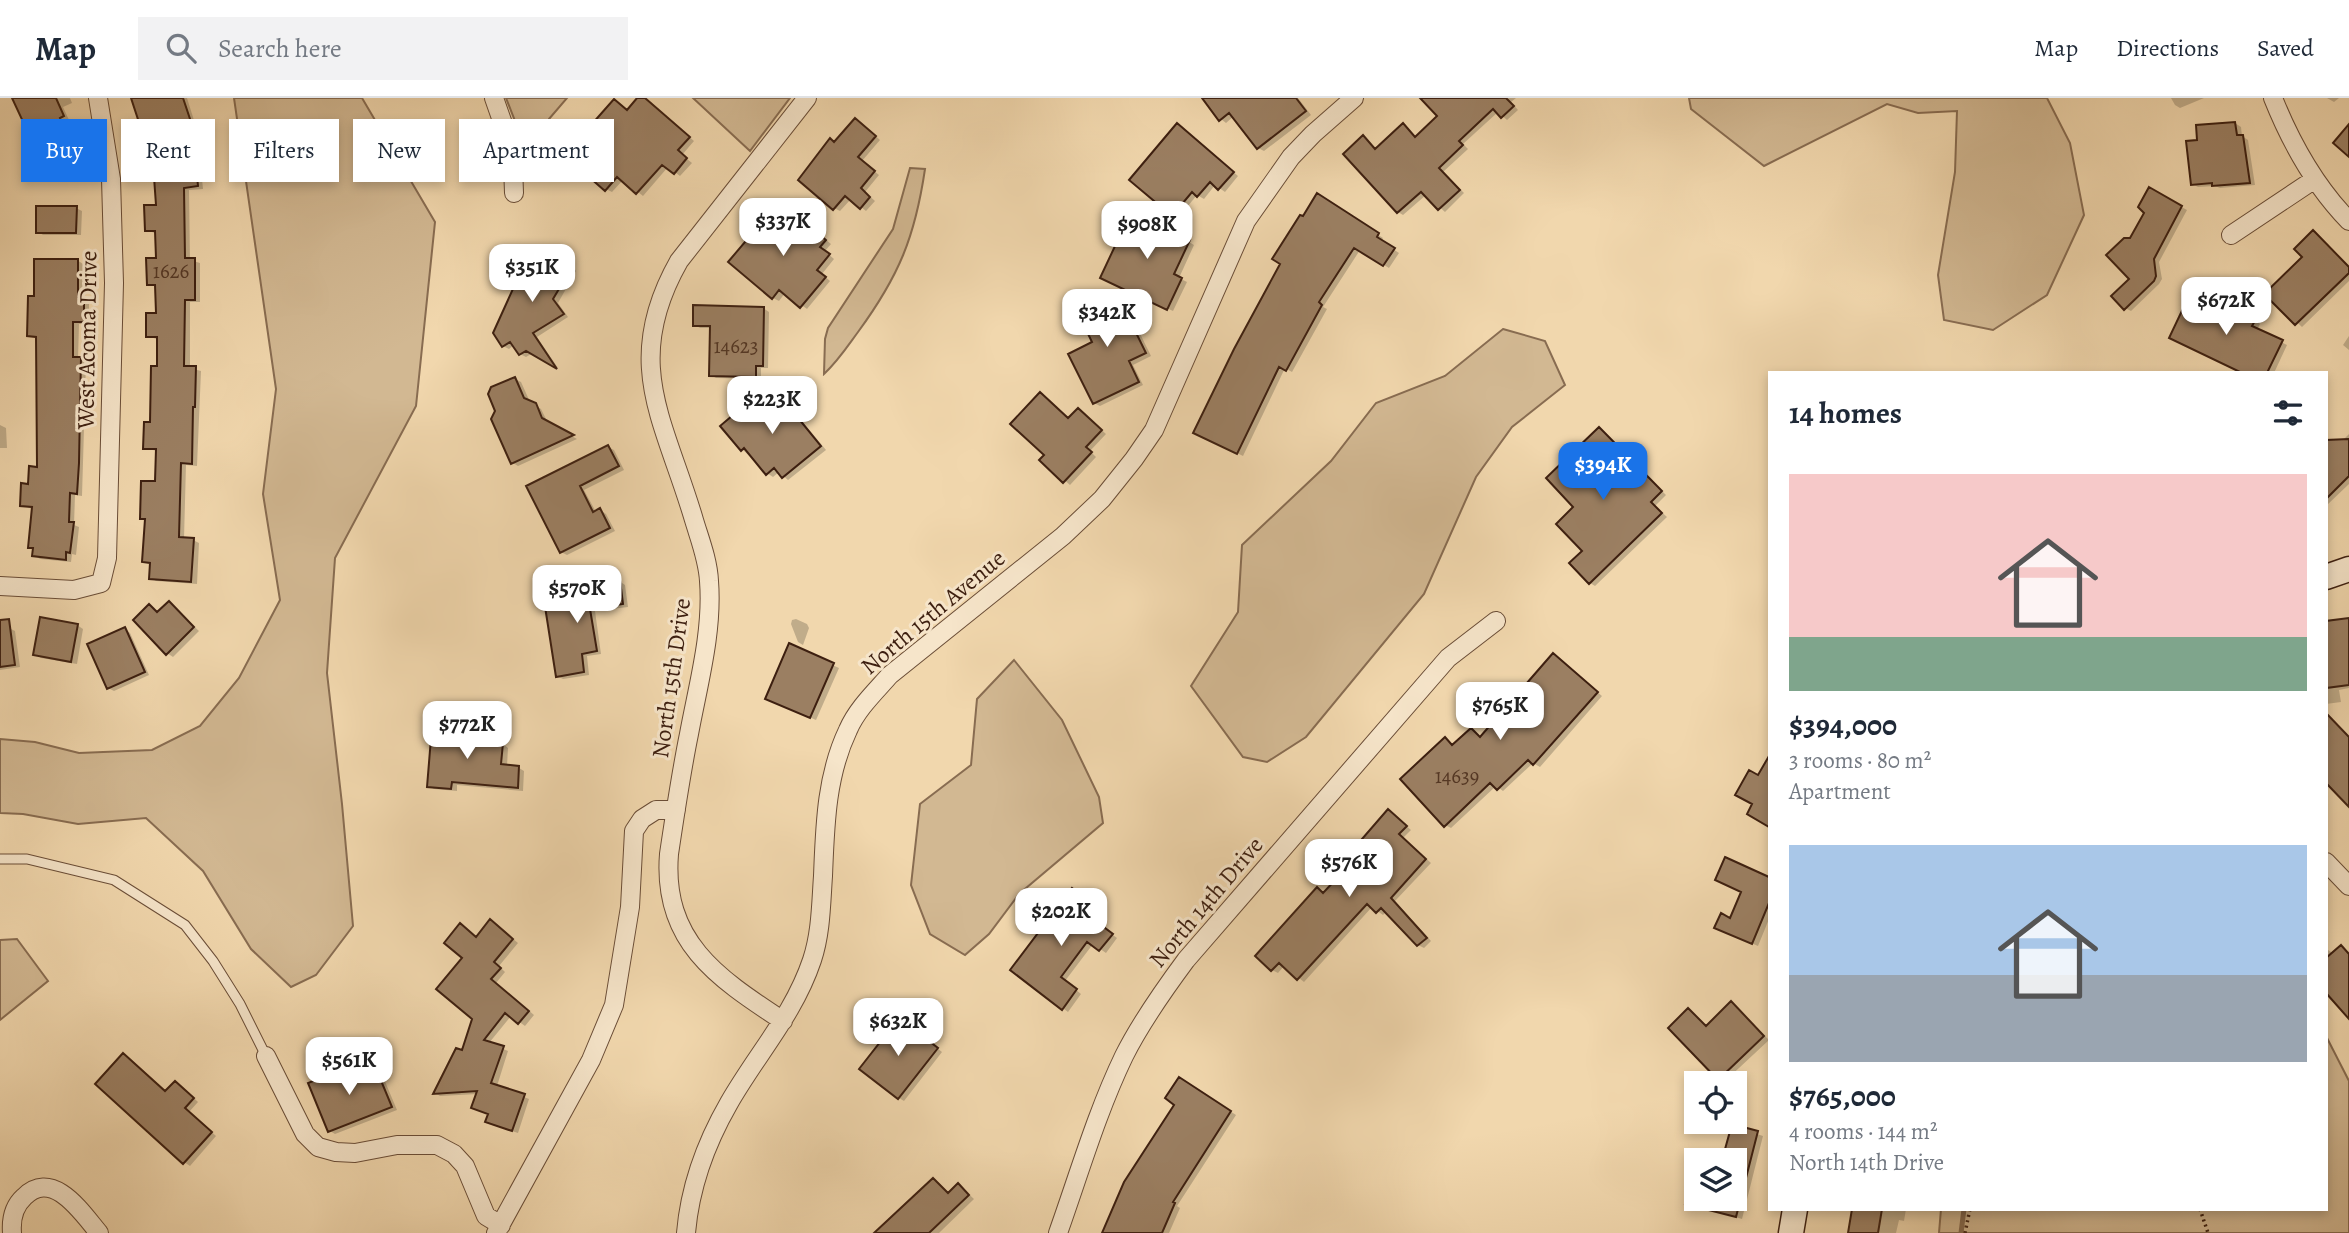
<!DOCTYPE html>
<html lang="en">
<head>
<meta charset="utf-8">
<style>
  body { margin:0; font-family:Alegreya,serif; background:#f2f2f3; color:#1f2937; height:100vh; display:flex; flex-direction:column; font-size:26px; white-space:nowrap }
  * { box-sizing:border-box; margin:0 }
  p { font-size:23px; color:#747a83 }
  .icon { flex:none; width:38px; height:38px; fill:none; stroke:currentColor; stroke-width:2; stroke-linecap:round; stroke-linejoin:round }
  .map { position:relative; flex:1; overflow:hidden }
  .drawer { position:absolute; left:1768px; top:273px; width:560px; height:840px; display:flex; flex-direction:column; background:#fff; border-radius:0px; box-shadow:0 4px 10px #0003 }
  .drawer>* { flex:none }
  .banner { position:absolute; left:21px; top:21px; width:665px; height:63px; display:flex; gap:14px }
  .buttons { position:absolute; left:1684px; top:973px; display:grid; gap:14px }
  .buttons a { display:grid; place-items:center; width:63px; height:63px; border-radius:0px; background:#fff; box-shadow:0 4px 10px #0003; font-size:35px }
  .price { position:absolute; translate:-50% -60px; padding:0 16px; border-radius:14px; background:#fff; color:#222; font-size:23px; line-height:46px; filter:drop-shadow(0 2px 4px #0008) }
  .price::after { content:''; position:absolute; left:50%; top:42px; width:21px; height:16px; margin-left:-10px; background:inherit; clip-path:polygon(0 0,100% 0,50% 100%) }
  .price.current { background:#1a73e8; color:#fff }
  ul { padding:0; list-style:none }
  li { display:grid; align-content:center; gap:14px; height:371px; padding:0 21px }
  li span { display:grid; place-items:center; height:217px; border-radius:0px; color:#555 }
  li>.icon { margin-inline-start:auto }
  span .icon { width:126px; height:126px; fill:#fffc; stroke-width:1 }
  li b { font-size:30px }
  h2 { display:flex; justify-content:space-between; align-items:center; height:84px; padding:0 21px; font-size:30px }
  .tag { padding:0 24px; border-radius:0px; background:#fff; box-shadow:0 4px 10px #0003; font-size:24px; line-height:63px }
  .tag.current { background:#1a73e8; color:#fff }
  header { display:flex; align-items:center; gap:42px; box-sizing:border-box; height:98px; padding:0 35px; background:#fff; border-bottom:2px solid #e0e1e3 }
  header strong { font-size:33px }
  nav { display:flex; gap:38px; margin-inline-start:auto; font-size:24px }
  .search { width:490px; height:63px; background:#f2f2f3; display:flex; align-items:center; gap:18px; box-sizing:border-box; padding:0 24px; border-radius:0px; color:#747a83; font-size:26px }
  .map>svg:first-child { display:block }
</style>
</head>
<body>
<header>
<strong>Map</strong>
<div class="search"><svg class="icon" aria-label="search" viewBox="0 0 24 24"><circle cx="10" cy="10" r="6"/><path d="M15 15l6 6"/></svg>Search here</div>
<nav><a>Map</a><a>Directions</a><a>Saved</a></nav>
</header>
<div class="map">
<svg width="2349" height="1135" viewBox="0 0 2349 1135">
  <rect width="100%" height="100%" fill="#f1d7ad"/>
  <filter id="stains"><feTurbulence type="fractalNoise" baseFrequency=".00286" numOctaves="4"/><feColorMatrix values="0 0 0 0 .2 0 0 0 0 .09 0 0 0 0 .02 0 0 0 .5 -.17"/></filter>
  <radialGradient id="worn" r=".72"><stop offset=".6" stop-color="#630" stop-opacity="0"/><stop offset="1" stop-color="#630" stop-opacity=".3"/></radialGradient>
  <path fill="#d2b892" stroke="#886c51" stroke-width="2" d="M234,0H362L435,124L416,308L335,460L327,575L342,706L353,828L316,877L291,889L251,851L203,773L146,720L78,726L23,716L0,715V641L35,644L79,655L152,652L200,628L239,580L280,502L263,396L276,291Z
    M506,0H567L549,21L547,64H531Z
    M693,0H790L750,53Z
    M1689,0H2047L2070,45L2084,117L2047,197L1993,232L1944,222L1938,177L1955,74L1957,13L1918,15L1887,6L1764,68L1691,11Z
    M910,70L925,71C915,139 899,178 858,234C847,249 838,263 824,276L825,241L828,230L893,131Z
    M1503,231L1545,243L1565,287L1512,329L1476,379L1424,496L1306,639L1267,664L1243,659L1191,588L1238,514L1242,447L1331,363L1376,305L1445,278Z
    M1014,562L1062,622L1099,699L1103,725L1019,796L989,836L965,857L930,836L911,787L920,706L971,667L977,601Z
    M17,841L48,883L0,922V842Z
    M2326,938L2349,983V1135H1939L1941,1111H2326Z"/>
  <path fill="#0003" d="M14,0H70L72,5L63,9L69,22L64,24L78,55L73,58L78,70L47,83L41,80L35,46Z
    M141,0H187L197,32L203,91L189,92L190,162L200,165V204H190V270L201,273L197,368L186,367L184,441L193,442L199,445L197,486L156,483L151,480L152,466L143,463L146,422L142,420L156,385L157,353L145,350L152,326L159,270V242L148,238L158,216L157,189L148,186L158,162L157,136L147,132L158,109L156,82H150L145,79L150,54Z
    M639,0L646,2L694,43L682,57L692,65L680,78L668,69L643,98L623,82L612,94L606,91L602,33L615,3L628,13Z
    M1209,0H1298L1311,17L1264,53L1258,50L1234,18L1226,25L1221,21Z
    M1434,0H1516L1511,4L1518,12L1507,22L1498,14L1463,46L1468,51L1443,74L1464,95L1445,114L1426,97L1403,117L1398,114L1364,40L1377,51L1403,28L1417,39L1440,18Z
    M2171,0H2204L2180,10L2175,7Z
    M2327,0H2339L2334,4Z
    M861,25L880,42L862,63L879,77L865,94L875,103L866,113L851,101L840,113L834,110Z
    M2235,25L2241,29L2242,38L2248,42L2255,87L2220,90L2215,88L2198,89L2192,86L2199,44Z
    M1183,30L1238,78L1225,94L1215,87L1204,101L1197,97L1178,120L1173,117Z
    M2149,92L2187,112L2159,164L2162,181L2159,186L2131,213L2125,210Z
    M1318,98L1383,140L1381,143L1399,155L1389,170L1360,152L1323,209L1327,211L1292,274L1285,270L1243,358L1201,337L1303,121Z
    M76,110L82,113L81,137H43L38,134Z
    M798,119L831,146L825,153L834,161L822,176L830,183L807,211L785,195L779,203L773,200L731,164L787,123Z
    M2313,135L2349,169V183L2302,229L2267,196L2305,159Z
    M1189,144L1194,147L1179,180L1187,184L1173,213L1107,182Z
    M553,153L570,163L576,173L558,205L568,219L537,239L558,270L533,255L526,259L520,256L514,247L509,251L503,248Z
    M77,162L83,166V201L89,204V226H79L78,261L86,264L82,398L75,397L74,427L79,429L76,457L72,456L71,464L40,461L34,457L35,452L29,449L33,411L21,407L38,370V241L29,237L36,200Z
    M1116,196L1122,199L1151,258L1133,267L1143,287L1100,308L1094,305L1095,245Z
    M763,210L769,214L768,270H761V281L716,280L711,277V230H700L695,227Z
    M2205,213L2255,222L2260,226L2257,232L2287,247L2274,275H2245Z
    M2349,238V252L2343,247Z
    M515,281L521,284L530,304L541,311L548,325L577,341L518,368L513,365Z
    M778,296L783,300L826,352L788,382L779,374L773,379L767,375L742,351L739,314L748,321Z
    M1041,296L1070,321L1083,315L1106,336L1090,353L1096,359L1070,387L1042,362L1046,357Z
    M0,327L6,330L7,350H0Z
    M1599,331L1666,397L1655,408L1667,419L1595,488L1590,485L1576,409Z
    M2349,336V386L2326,408V343H2342Z
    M608,349L614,352L624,372L584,392L596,414L600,412L606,416L615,433L567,457L561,454L528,389Z
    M619,483L625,487L628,509L595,513L601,556L587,558L589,577L563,581L557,578L588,498Z
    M169,505L199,533L173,559L167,555L150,509L158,515Z
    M796,521L807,526L809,530L803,547L798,544L791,526L792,522Z
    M2349,521V590L2339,592L2341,604L2326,606V525Z
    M77,527L83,531L77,566L41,560L35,556Z
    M9,530L15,533L20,569L0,572V531Z
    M125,531L130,535L149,577L114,593L108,590Z
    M790,548L839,570L816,622L773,603Z
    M1553,557L1602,598L1540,669L1533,665L1503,693L1496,688L1451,730L1445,727V641L1454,648L1471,632L1481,640Z
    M474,634L480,637L479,644L503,646L508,650L507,668L519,670L524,673L523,693L457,687V693L434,691L429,688Z
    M1389,713L1411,732L1403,740L1431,765L1395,803L1431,843L1424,850L1418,847L1387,813L1383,817L1372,809L1304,884L1284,868L1278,875L1272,872L1257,858L1318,792L1325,796L1357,762Z
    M1726,762L1769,781V821L1758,848L1722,832L1731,822L1743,794Z
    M1078,795L1105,816L1097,825L1117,840L1106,855L1093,846L1065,883L1081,896L1068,914L1012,872Z
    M496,827L518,845L499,868L505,874L496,885L534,917L525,928L511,918L489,945L508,953L497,988L529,1001L518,1035L493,1027L490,1016L478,996L440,998L435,995L463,954L474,921L464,860L477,840Z
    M2341,849L2349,854V918L2326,892V854L2328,852L2334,856Z
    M1731,905L1769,942L1724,984L1719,981L1689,912L1707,929Z
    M905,925L942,954L904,1003L899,1000Z
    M353,968L359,972L361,976L375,970L381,974L397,1012L335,1036L330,1033Z
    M1180,981L1236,1017L1177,1108L1180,1110L1169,1135H1104L1177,1006Z
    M181,988L198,1004L189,1014L216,1038L190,1068L184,1064L166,995Z
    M1733,1028L1763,1038L1742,1121L1684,1104L1692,1072L1696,1073V1101H1734V1062H1724Z
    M933,1082L949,1096L959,1087L974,1101L939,1135H876Z
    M1854,1111H1906L1904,1123L1899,1122L1896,1135H1849Z"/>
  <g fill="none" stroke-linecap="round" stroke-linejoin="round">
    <path stroke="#84684e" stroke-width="5" d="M1961,1135L1964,1111"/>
  </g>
  <path fill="#9b7f62" stroke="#3d1f10" stroke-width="2" d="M12,0H56L64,18L60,20L74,52L68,54L73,66L40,81L26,49L33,45Z
    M131,0H183L192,27L198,88L184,90L185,160H195V202H185L184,268H196L195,309H193L192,366L181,365L179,439L194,440L191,484L149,481L150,465L142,464L145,421H140L141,383H155L156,351H143L144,324H150L151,268H157V239H146V215H156L155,187H147L146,160H156L155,133H145L144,107H156L154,79L143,80L140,53L148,52Z
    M637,0H645L690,39L678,52L687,60L674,76L662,67L636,96L617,79L605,93L572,64L600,33L592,26L614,1L627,12Z
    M1202,0H1296L1306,13L1257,51L1229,15L1219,23Z
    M1420,0H1506L1514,8L1501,20L1493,11L1459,43L1463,47L1439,70L1460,92L1438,112L1421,94L1397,115L1343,56L1363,37L1375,51L1403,25L1415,39L1437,18Z
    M855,20L876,38L858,59L875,73L861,90L870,99L860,111L845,98L833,112L798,82L830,40L834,44Z
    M2235,24L2237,37H2243L2250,85L2212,88V85L2191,87L2186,43L2197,42L2196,27Z
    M1177,25L1234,74L1218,92L1210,84L1197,99L1192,94L1172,118L1129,82Z
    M2349,26V59L2333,45Z
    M2149,89L2182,108L2154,161L2156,178L2154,183L2124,212L2111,198L2129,181L2106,157L2124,140H2130L2144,115L2138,109Z
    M1317,95L1379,135L1377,139L1395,150L1383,168L1354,150L1319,204L1322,207L1286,273L1279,269L1237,356L1193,335L1234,251L1280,166L1272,161L1300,117L1303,118Z
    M36,108H77L76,135H36Z
    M773,111L786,121L792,113L826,142L820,149L830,156L817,172L826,179L800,210L779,192L772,201L728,164Z
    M1131,114L1190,142L1174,176L1182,180L1167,212L1100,180Z
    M2313,132L2349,169V175L2295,227L2264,196L2302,159L2294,151Z
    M552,151L564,158L572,169L553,201L564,216L533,235L557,271L526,253L519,257L510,244L502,249L493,235L517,182L510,170L514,163L523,157L543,168Z
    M34,161H78V199H84V224H73V259H81L79,365L77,396L70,395L69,424H74L70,455L66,454V462L32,458L33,450H28L32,409L20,408L21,385L28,386L29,368L37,369L36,239L27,238L28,198H34Z
    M1116,194L1146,255L1129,263L1139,284L1093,306L1068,256L1092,244L1077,213Z
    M2209,199L2256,221L2252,228L2283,242L2267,275H2242L2169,240L2187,202L2204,210Z
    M693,207L764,209L763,268H756V279L709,278L710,228H693Z
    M515,279L524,300L536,305L542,320L574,337L511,366L491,321L495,313L488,296L491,289Z
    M777,294L821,348L782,380L774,370L766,377L744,350L741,353L720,328L739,312L746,320Z
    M1040,294L1068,320L1078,310L1102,332L1086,349L1092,354L1063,385L1039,362L1044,357L1010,326Z
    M1599,329L1662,393L1651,404L1662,415L1589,486L1569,465L1582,453L1556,426L1573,409L1546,380Z
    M2349,341V378L2326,401V342Z
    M608,347L619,368L580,388L593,414L600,410L610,430L560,455L526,388Z
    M620,482L623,506L590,511L597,553L582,556L584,574L556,579L544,502L586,497L584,487Z
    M169,503L194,529L166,557L133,522L149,506L157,514Z
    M40,519L78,526L71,564L33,557Z
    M2349,520V587L2326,590V523Z
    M9,521L15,567L0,569V522Z
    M125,529L145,574L107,591L87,546Z
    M789,545L834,565L810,620L765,601Z
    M1553,555L1598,594L1533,667L1528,662L1497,692L1490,685L1444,729L1400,681L1445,639L1452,647L1471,630L1480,639Z
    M2326,615L2349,639V709L2326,685Z
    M432,628L475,632L474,642L503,645L501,666L519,668L518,690L452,684L451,691L427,689Z
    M1769,658V729L1747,716L1752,706L1735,697L1749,672L1758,677Z
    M1388,711L1407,728L1399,736L1426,761L1391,800L1427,840L1417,848L1381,810L1376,815L1367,806L1297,882L1279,865L1271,873L1255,858L1317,789L1323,795L1354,762L1349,756Z
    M1725,759L1769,779V805L1752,846L1714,830L1721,815L1730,820L1741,794L1715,782Z
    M1072,790L1100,811L1093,821L1113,836L1099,853L1087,844L1061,879L1077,891L1062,912L1010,872Z
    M490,821L513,841L494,864L501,870L491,881L529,913L518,926L505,915L484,942L504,948L491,985L525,996L512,1033L485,1024L488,1016L471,1010L477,993L433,996L456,950L462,952L472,921L436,891L462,860L444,845L460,825L476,839Z
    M2341,847L2349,856V921L2326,895V860Z
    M1731,903L1764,938L1718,982L1668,930L1688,910L1706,928Z
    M899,920L938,950L898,1001L859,971Z
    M123,955L165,993L175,983L194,1000L185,1010L212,1034L183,1066L95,986Z
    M354,967L357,976L375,968L392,1009L328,1034L308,985Z
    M1179,979L1231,1013L1173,1104L1175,1105L1162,1135H1102L1124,1084L1174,1007L1165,1000Z
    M1732,1026L1758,1033L1736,1119L1685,1106L1686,1101H1734V1062H1722Z
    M933,1080L948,1095L958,1085L969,1097L929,1135H874Z
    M1852,1111H1882L1878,1135H1848Z"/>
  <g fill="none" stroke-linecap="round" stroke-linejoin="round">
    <g stroke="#6a4d37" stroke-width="11">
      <path id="lane" d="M0,761H27L114,782L185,827L213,863L240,906L266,958"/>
    </g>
    <g stroke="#6a4d37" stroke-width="20">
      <path id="street" d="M494,0L509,43L513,67L514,95
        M2273,0C2291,45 2315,88 2349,123
        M2231,137L2315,81
        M0,488L74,492L101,485L107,460L114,185L111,81L98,0
        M2326,764L2349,788
        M783,923C718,880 662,844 669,756C675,716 681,675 689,636C698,587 713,534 709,483C708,462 700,442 694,422C665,323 621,265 679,163L807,0
        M266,958L305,1036L318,1049L336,1054L355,1055L397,1047H437L454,1056L465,1068L486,1118L501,1127
        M12,1135C11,1122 14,1108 24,1099C53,1070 82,1115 99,1135
        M496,1135L591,962L614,907L630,809L634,733L642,721L656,712H676
        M686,1135C690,1088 706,1045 729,1005C757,956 794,916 812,862C821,835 821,806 823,778C825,728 826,678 848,632C857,611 875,594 890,577L1063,438L1102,401L1134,361L1154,332L1246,123L1291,59L1313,36L1354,0
        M1058,1135C1079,1076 1097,1014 1124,958C1141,924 1163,893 1186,862L1448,560L1496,523"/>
    </g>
    <g stroke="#3d1f10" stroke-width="27">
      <path id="secondary" d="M2326,479L2349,471
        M1791,1135L1795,1111"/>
    </g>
    <path stroke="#3d1f10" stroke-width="3.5" stroke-dasharray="2 3.5" stroke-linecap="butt" d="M2200,1111L2208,1135
      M1965,1135L1970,1111"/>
    <use href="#lane" stroke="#f6e5ca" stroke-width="9"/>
    <use href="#street" stroke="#f6e5ca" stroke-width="18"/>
    <use href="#secondary" stroke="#f6e5ca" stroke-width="24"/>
  </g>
  <g text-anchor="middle" stroke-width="6" stroke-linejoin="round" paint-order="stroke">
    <g font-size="21" fill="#543724">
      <text x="171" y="180">1626</text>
      <text x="736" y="255">14623</text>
      <text x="1457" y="685">14639</text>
    </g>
    <g font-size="24" fill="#3d1f10" stroke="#f6e5ca">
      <text transform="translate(87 242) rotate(-89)" y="8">West Acoma Drive</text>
      <text transform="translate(933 514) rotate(-40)" y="8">North 15th Avenue</text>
      <text transform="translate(671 580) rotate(-82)" y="8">North 15th Drive</text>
      <text transform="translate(1206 804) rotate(-50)" y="8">North 14th Drive</text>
    </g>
  </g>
  <rect width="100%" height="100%" filter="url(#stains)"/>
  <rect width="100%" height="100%" fill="url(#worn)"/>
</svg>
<div class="buttons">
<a><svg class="icon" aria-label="locate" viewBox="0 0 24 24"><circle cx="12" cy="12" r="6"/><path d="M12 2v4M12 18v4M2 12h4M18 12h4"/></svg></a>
<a><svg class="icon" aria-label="layers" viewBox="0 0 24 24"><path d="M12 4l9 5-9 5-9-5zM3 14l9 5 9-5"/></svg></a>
</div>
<b class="price" style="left:783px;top:160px">$337K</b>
<b class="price" style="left:1147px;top:163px">$908K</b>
<b class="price" style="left:532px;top:206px">$351K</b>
<b class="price" style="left:2226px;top:239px">$672K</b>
<b class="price" style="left:1107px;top:251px">$342K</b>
<b class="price" style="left:772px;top:338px">$223K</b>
<b class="price current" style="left:1603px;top:404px">$394K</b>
<b class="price" style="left:577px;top:527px">$570K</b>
<b class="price" style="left:1500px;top:644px">$765K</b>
<b class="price" style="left:467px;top:663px">$772K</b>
<b class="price" style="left:1349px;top:801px">$576K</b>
<b class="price" style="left:1061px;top:850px">$202K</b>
<b class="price" style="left:898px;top:960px">$632K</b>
<b class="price" style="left:349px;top:999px">$561K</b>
<div class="banner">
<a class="tag current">Buy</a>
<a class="tag">Rent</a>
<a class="tag">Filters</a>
<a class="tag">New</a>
<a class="tag">Apartment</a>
</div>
<section class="drawer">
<h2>14 homes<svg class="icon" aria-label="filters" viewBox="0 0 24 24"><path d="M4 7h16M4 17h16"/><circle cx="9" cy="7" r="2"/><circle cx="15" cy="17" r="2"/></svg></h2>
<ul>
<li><span style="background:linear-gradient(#f6c9c9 75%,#7fa58c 0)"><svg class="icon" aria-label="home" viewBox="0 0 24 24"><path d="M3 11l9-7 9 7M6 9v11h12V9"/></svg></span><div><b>$394,000</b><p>3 rooms · 80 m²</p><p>Apartment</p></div></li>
<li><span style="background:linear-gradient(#a9c7e8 60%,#9aa5b1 0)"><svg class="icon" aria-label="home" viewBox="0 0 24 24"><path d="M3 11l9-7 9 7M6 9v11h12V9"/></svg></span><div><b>$765,000</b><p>4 rooms · 144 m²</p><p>North 14th Drive</p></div></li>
</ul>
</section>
</div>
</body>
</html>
